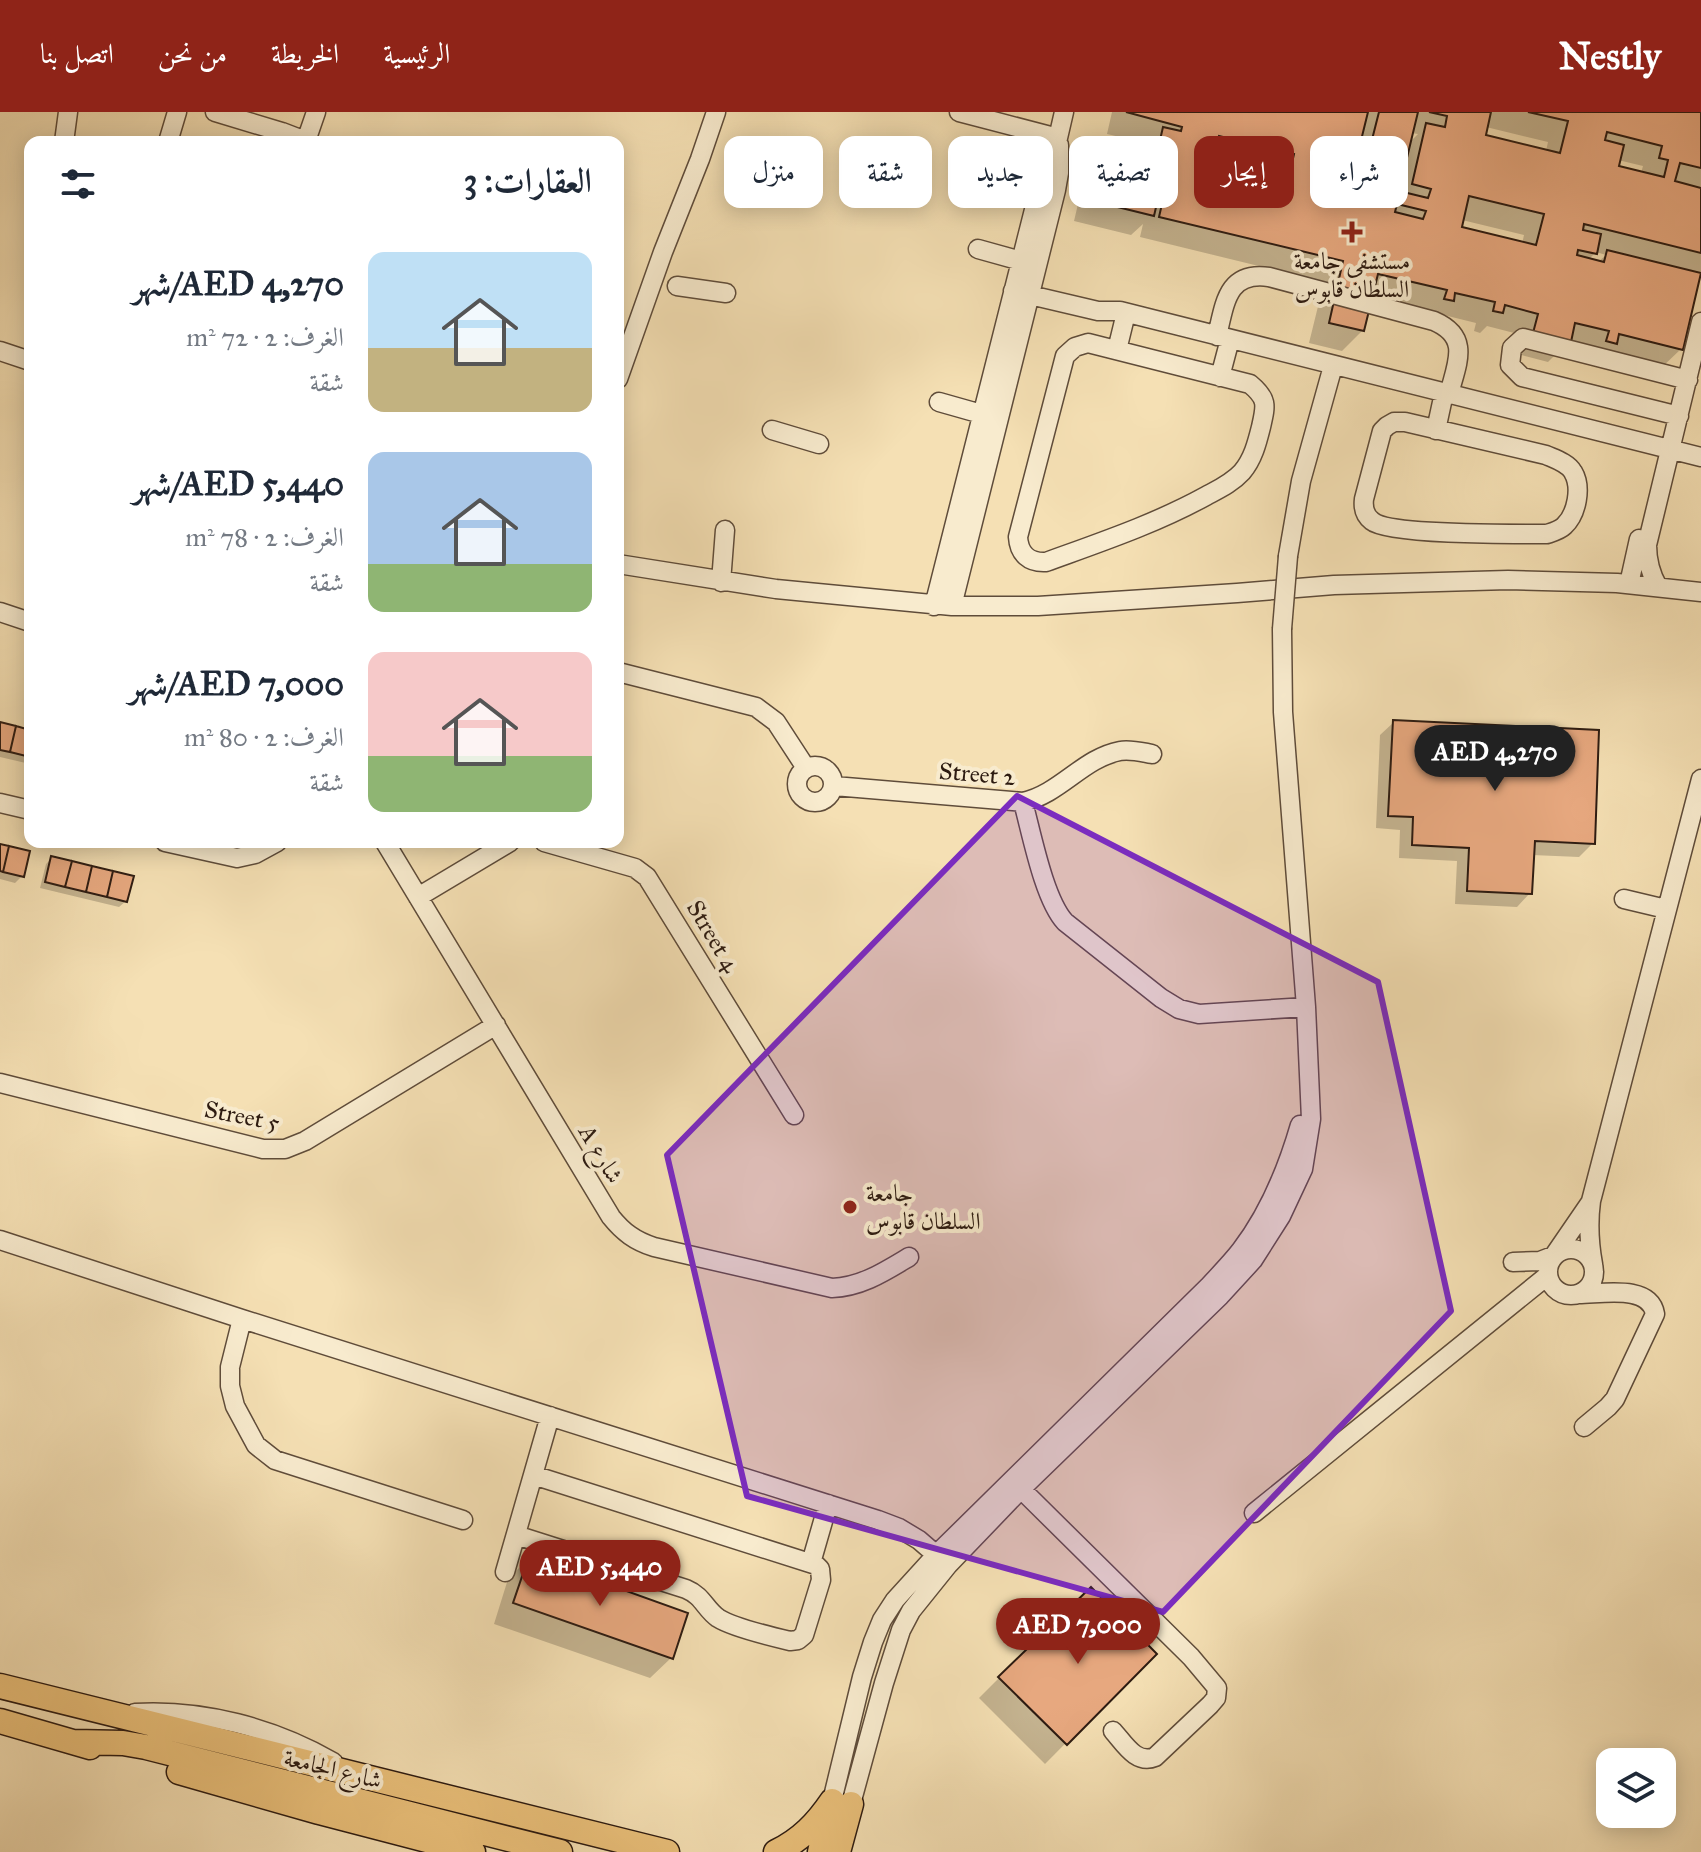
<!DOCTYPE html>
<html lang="ar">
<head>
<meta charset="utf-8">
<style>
  body { margin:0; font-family:"IM FELL Great Primer",Amiri,serif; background:#f6f6f7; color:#1f2937; direction:rtl; height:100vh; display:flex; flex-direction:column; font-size:30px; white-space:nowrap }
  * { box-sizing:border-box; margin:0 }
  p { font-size:26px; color:#747a83 }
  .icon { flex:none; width:44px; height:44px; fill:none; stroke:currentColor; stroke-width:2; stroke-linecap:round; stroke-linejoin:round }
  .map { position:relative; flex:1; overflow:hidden; direction:ltr }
  .details { position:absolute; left:24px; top:24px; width:600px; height:712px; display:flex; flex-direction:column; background:#fff; border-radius:16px; box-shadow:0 4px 20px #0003; direction:rtl }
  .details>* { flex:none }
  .banner { position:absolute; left:648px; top:24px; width:760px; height:72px; direction:rtl; display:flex; gap:16px }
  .fabs { position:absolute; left:1596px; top:1636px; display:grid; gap:16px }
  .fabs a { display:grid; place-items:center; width:80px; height:80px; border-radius:16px; background:#fff; box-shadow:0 4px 20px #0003; font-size:40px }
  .price { position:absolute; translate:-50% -68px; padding:0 18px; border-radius:28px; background:#8f2418; color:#fff; font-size:26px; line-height:52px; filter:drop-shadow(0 2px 4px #0008) }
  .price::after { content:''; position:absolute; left:50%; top:48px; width:24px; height:18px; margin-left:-12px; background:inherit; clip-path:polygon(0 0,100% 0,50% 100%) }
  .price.selected { background:#222; color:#fff }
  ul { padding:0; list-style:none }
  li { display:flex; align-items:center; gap:24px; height:200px; padding:0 32px }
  li span { display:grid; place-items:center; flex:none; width:224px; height:160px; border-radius:16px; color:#555 }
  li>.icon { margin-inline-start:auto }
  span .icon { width:96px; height:96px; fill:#fffc; stroke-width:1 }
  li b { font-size:34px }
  h2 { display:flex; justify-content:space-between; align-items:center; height:96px; padding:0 32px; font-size:34px }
  .pill { padding:0 28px; border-radius:16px; background:#fff; box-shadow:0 4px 20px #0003; font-size:28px; line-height:72px }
  .pill.selected { background:#8f2418; color:#fff }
  header { display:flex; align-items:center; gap:48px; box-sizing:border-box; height:112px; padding:0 40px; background:#8f2418; color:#fff }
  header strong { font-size:38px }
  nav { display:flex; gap:44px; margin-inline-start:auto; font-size:28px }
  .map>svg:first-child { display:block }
</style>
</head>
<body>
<header>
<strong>Nestly</strong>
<nav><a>الرئيسية</a><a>الخريطة</a><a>من نحن</a><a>اتصل بنا</a></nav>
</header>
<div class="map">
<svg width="1701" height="1740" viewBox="0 0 1701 1740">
  <rect width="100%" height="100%" fill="#f5e0b4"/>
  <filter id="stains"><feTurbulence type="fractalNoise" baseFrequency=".0025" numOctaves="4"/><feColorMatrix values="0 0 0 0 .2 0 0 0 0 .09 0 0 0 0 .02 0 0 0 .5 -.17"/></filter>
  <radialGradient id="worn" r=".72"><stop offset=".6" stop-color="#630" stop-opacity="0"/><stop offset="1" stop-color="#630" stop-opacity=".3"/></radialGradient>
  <path fill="#0003" fill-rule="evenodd" d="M1112,0H1701V166L1698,165L1681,237L1660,257L1565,233L1548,250L1514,241L1518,222L1487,214L1480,221L1474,219L1476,211L1371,185L1363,218L1342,239L1309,231L1324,170L1140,125L1143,112L1131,123L1074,109L1087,54L1108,33L1143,41L1150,32L1107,22ZM1486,15L1548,30L1546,39L1483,24ZM1411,21L1418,22L1409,31ZM1211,47L1274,62L1272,72L1209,57ZM1618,48L1643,54L1641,61L1616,55ZM1350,58L1347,69L1340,68ZM1462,108L1524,123L1522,132L1459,117ZM1596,140L1606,143L1598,150L1588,148Z
    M1394,610L1593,731L1579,745L1532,743L1530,781L1517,795L1455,792L1457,749L1399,746L1400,718L1376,716L1380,623Z
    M0,612L30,620V652L0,645Z
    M0,734L22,764L15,771L0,767Z
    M52,746L126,789L119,795L40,776L46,752Z
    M529,1446L671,1546L650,1566L494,1512L508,1467Z
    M1154,1542L1045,1652L979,1586L999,1566Z"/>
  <path fill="#e7a87f" stroke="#2d1b11" stroke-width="2" fill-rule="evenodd" d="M1126,0H1368L1354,57L1335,52L1332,63L1361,71L1379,0H1418L1399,79L1428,86L1431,77L1412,72L1426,11L1445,15L1447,4L1429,0H1491L1486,23L1560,41L1568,9L1528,0H1701V56L1680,51L1675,69L1701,76V141L1584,112L1583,118L1601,122L1597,142L1578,138L1577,143L1604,150L1607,138L1701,161L1683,238L1619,222L1617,232L1606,229L1609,219L1575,211L1571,230L1533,221L1538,202L1505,193L1503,201L1493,199L1495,190L1455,181L1454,189L1444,187L1447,178L1378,162L1364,219L1329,211L1343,149L1159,105L1169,61L1164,60L1154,104L1093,89L1107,31L1174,47L1175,41L1158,37L1163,15L1181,19L1182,15ZM1607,20L1662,34L1659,46L1668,48L1664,65L1619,54L1624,33L1605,28ZM1219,24L1294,42L1287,73L1211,55ZM1329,75L1358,83L1356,91L1327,84ZM1469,84L1544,102L1536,133L1462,115ZM1397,92L1426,99L1423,107L1395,100Z
    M1393,608L1599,618L1595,732L1535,729L1532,782L1467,779L1469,736L1412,733L1413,705L1388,704Z
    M0,610L16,614L10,640L0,638Z
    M16,614L30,618V645L10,640Z
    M0,732L9,734L3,760L0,759Z
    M9,734L30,739L24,765L3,760Z
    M51,744L72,749L65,775L45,770Z
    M72,749L92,754L86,780L65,775Z
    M92,754L113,759L107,785L86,780Z
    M113,759L134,764L127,790L107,785Z
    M529,1444L688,1501L673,1547L513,1491Z
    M1091,1475L1157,1542L1067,1633L998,1565Z"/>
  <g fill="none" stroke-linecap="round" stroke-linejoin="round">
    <g stroke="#5f4c3a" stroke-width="21">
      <path id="minor" d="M215,0L282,20L308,30
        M959,0L1058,26
        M306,29L316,0
        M64,30L68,0
        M168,30L177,0
        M978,137L1021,149
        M677,174L726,181
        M1013,179L1098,199H1120L1701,345
        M1217,224C1225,191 1227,159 1269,165L1434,209C1471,225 1457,251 1449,282
        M1088,231L1250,272C1268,287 1266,293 1261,315C1257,331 1253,347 1242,360C1232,371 1219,377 1206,384C1155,412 1101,430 1046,450C1029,451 1019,442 1018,425L1065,244L1075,235Z
        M1117,238L1126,201
        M0,239L30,249
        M1220,265L1230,227
        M618,267L663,140L700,47L716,0
        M939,290L992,305
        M1679,304L1522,265L1510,253L1512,236L1523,226L1688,268
        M1394,310H1405L1546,343C1555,347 1568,351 1573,360C1582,375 1577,402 1564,414C1560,418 1553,420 1547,422C1518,422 1388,423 1372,409C1364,403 1363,395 1364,387L1382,319L1387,314Z
        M772,318L819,332
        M1436,318L1444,281
        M1288,444L1301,369L1333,254
        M618,452L776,477L952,494H1038L1237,481L1334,473L1508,468L1617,471L1701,480
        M721,470L725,418
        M1629,472L1639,427
        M1658,475C1650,461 1647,449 1647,433L1701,210
        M934,494L1040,74L1044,58L1058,26L1064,0
        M952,494L1056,78L1059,61V33
        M0,500L30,510
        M618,560L756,595L776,610L806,656
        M797 672a18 18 0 1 1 36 0a18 18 0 1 1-36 0Z
        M834,674L1023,690C1060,682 1083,646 1120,639C1130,637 1141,640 1152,642
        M1023,690C1032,723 1044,787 1065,810L1161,886L1179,897L1199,902L1306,895
        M0,691L30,698
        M165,730L237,746L255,742L277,730
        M385,730L611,1105C623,1120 635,1129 654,1135L832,1176C861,1175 884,1160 909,1145
        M544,730L635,756L647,765L794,1003
        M418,785L510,730
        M1624,787L1666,797
        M0,971L263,1037H285L305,1029L496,913
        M0,1128L242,1207L878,1408L899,1416L919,1428L948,1453
        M1548 1160a23 23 0 1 1 46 0a23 23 0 1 1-46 0Z
        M1555,1142L1590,1091
        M1513,1150L1540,1149L1553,1144
        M1593,1152C1589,1130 1588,1111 1591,1089L1701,667
        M1579,1182C1602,1182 1650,1172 1655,1202L1615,1287L1608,1295L1584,1315
        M242,1207L230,1255V1274L235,1294L256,1333L275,1348L463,1408
        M1021,1377L1191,1545L1217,1576L1216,1586L1210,1593L1155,1645C1136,1653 1124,1631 1113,1619
        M1254,1401L1547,1164
        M516,1423L686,1477C703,1484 705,1497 718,1506C732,1515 773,1525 790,1529L798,1528L804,1523L821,1468L820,1457L816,1453L533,1363
        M811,1451L828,1392
        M505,1460L550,1304
        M135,1601C203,1597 274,1616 333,1650
        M832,1689L862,1565L873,1530L882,1508L895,1488L936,1443L1208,1175C1219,1163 1231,1151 1241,1138C1270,1100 1287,1058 1300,1013
        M851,1692L884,1571L901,1518L911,1499L948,1453L1021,1377L1220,1184L1253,1148L1281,1104L1303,1057L1311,1007L1306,895L1283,600L1282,517"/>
    </g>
    <g stroke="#2d1b11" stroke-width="27">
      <path id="major" d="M0,1574L667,1740
        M0,1609L90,1635
        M74,1630L123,1631L146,1635L560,1740
        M179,1660L319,1700L473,1740
        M776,1740C801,1728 817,1711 832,1689
        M820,1740L830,1695
        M838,1740L851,1692"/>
    </g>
    <use href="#minor" stroke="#f8ebce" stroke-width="18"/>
    <use href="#major" stroke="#eac07a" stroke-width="24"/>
    <g stroke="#5f4c3a" stroke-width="21" stroke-linecap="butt">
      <path id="minor-bridge" d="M1282,517L1288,444"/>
    </g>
    <use href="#minor-bridge" stroke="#f8ebce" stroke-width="18"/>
  </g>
  <path fill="#7b2cbf" fill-opacity="0.2" stroke="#7b2cbf" stroke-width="6" stroke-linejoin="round" d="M1017,684L1378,870L1451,1199L1163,1500L747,1384L667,1043Z"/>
  <g fill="#8f2418" stroke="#f8ebce" stroke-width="3">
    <path d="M1348 108h8v8h8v8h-8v8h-8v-8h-8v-8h8z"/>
    <circle cx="850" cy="1095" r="8"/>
  </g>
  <g text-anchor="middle" stroke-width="8" stroke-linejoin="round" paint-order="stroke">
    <g font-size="24" fill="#2d1b11" stroke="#f8ebce">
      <text x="1352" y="157">مستشفى جامعة<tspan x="1352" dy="28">السلطان قابوس</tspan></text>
      <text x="866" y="1089" text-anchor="start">جامعة<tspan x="866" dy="28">السلطان قابوس</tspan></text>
    </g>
    <g font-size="24" fill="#2d1b11" stroke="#f8ebce">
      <text transform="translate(977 662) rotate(5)" y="8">Street 2</text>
      <text transform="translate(713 824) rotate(59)" y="8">Street 4</text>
      <text transform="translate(242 1004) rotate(11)" y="8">Street 5</text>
      <text transform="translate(601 1042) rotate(59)" y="8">A شارع</text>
      <text transform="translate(333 1657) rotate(14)" y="8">شارع الجامعة</text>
    </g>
  </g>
  <rect width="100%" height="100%" filter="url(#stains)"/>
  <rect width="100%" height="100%" fill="url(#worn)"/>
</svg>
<div class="fabs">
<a><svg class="icon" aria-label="layers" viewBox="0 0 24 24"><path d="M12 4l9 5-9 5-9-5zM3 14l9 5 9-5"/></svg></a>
</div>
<b class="price selected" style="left:1495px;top:681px">AED 4,270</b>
<b class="price" style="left:600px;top:1496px">AED 5,440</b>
<b class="price" style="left:1078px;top:1554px">AED 7,000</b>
<div class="banner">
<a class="pill">شراء</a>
<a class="pill selected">إيجار</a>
<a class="pill">تصفية</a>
<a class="pill">جديد</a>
<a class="pill">شقة</a>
<a class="pill">منزل</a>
</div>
<section class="details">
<h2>العقارات: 3<svg class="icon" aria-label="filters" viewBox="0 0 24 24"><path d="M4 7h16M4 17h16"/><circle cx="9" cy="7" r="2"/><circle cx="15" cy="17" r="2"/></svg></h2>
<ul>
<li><span style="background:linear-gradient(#bfe0f5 60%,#c2b280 0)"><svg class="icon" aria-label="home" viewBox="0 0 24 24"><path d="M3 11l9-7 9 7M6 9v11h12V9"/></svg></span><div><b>AED 4,270/شهر</b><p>الغرف: 2 · 72 m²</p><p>شقة</p></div></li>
<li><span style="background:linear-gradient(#a9c7e8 70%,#8fb573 0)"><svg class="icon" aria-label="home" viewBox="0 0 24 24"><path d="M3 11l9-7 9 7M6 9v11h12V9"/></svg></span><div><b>AED 5,440/شهر</b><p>الغرف: 2 · 78 m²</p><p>شقة</p></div></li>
<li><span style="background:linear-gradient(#f6c9c9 65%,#8fb573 0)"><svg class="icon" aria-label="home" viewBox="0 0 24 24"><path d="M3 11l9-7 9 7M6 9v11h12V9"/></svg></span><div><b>AED 7,000/شهر</b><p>الغرف: 2 · 80 m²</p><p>شقة</p></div></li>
</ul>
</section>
</div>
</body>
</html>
